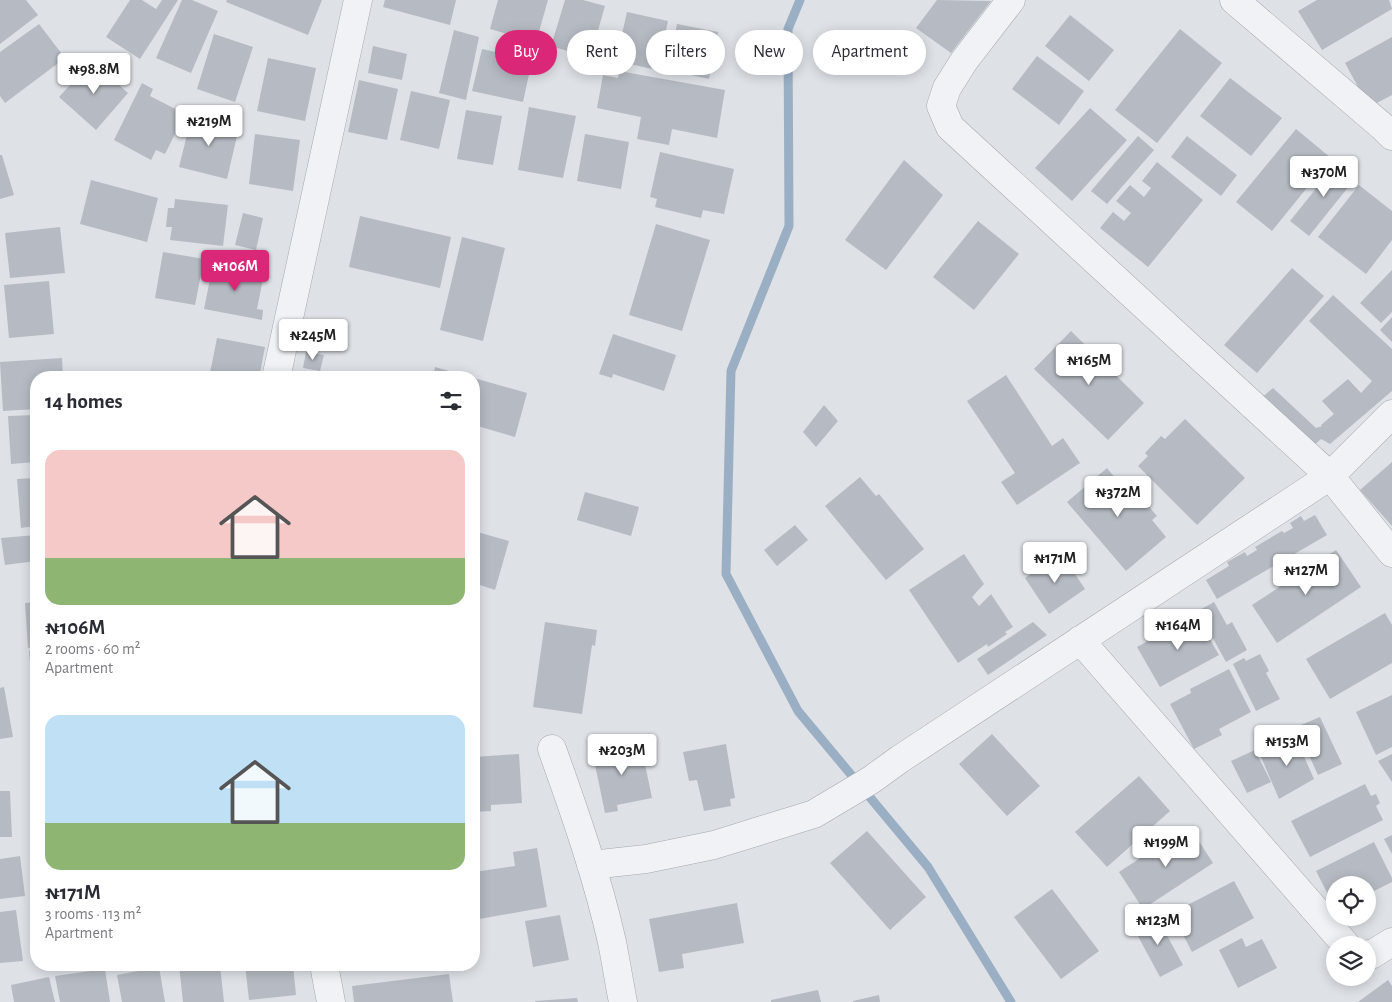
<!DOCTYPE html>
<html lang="en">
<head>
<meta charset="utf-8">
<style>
  body { margin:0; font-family:"Alegreya Sans",sans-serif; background:#f7f7f7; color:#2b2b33; height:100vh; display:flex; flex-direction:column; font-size:19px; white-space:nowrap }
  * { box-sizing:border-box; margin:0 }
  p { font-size:16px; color:#7c7c81 }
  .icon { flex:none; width:28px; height:28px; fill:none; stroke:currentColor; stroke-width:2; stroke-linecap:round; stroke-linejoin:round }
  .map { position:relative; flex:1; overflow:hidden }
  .drawer { position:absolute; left:30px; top:371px; width:450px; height:600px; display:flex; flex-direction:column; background:#fff; border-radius:20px; box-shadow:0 2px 12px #0003 }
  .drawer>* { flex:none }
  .banner { position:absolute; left:495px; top:30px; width:475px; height:45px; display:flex; gap:10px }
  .buttons { position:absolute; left:1326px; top:876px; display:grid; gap:10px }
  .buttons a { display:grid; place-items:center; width:50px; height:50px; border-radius:50%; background:#fff; box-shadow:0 2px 12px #0003; font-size:25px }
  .price { position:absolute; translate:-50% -42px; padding:0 11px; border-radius:5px; background:#fff; color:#222; font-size:16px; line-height:32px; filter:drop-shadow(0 1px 2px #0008) }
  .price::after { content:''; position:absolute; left:50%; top:30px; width:15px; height:11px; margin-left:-8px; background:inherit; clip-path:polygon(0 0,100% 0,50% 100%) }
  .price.selected { background:#db2777; color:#fff }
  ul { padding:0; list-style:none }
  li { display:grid; align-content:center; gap:10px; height:265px; padding:0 15px }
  li span { display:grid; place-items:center; height:155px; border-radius:15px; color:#555 }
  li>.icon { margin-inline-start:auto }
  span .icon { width:90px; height:90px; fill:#fffc; stroke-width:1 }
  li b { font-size:21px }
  h2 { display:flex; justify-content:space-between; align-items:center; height:60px; padding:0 15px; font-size:21px }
  .pill { padding:0 18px; border-radius:22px; background:#fff; box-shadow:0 2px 12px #0003; font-size:18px; line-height:45px }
  .pill.selected { background:#db2777; color:#fff }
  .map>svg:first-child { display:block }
</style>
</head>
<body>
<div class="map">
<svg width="1392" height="1002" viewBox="0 0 1392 1002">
  <rect width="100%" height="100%" fill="#dee1e6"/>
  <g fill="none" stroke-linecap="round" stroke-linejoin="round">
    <path stroke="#9bafc4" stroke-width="9" d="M800,0L788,29L789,226L731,371L726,574L798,711L928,867L1011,1002"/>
  </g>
  <path fill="#b6bbc3" d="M0,0H26L38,15L0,44Z
    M130,0H142L156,9L162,0H178L140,59L106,37Z
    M182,0H192L218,11L191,73L156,58Z
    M227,0H322L308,35L226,2Z
    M385,0H456L450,25L383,7Z
    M498,0H548L536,42L490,29Z
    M565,0H583L605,6L590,58L551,46Z
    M937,0L991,1L951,53L916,28Z
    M1317,0H1389L1392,9L1322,50L1298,11Z
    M627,12L668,21L657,70L616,61Z
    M1070,15L1114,50L1089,81L1045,46Z
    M39,24L65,58L5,103L0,96V52Z
    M677,24L718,32L709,79L668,70Z
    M1180,29L1222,63L1157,143L1115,110Z
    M454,30L479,37L466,100L439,93Z
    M214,34L253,47L235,102L197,89Z
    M1392,37V95L1369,107L1345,63Z
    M373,46L407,54L402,80L368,73Z
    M482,49L532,60L523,102L472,91Z
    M1037,56L1084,91L1059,125L1012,89Z
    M268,58L316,68L305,121L257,111Z
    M92,61L128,93L96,130L59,97Z
    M619,71L725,90L717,138L672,129L669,145L637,139L641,117L597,108L603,75L618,78Z
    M1230,78L1282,118L1251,156L1200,116Z
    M359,80L398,89L387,140L348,132Z
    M142,83L153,89L150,96L185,114L165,154L156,150L151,160L114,140Z
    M411,91L450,100L439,149L400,140Z
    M529,107L576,116L563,178L518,170Z
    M1090,108L1127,140L1072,201L1035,168Z
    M466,110L502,116L493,165L457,159Z
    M192,115L239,127L227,179L179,167Z
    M1296,129L1331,158L1272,231L1236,202Z
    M255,134L300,140L293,191L249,184Z
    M585,134L629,142L621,189L577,181Z
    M1138,136L1154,150L1107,204L1091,191Z
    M1187,136L1237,175L1221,196L1171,157Z
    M660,152L734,169L724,214L703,210L701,218L655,207L657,199L650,197Z
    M0,155H2L14,195L0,199Z
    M904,160L943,195L886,270L845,240Z
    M1339,160L1358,175L1309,236L1290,221Z
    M1157,162L1203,200L1148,267L1100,228L1113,212L1124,221L1131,213L1116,201L1130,185L1144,197L1151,188L1142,181Z
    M91,180L158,198L147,242L80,224Z
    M1359,185L1392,211V240L1366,274L1318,237Z
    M175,199L228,205L223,246L170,240L172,227H166L168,208H174Z
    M243,213L263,218L256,250L235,245Z
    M360,216L451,237L440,288L349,267Z
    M978,221L1019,254L974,310L933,277Z
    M656,224L710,240L682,331L629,315Z
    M60,227L65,273L10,278L5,233Z
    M462,237L505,248L483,341L440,330Z
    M163,252L204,259L195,305L155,298Z
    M213,264L264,274L257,309L263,310L262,320L204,309Z
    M1292,268L1324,296L1257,373L1224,345Z
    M1392,270V312L1381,323L1360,303Z
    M49,281L54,334L9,338L4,285Z
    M1333,295L1392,349V391L1330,444L1321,439L1309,450L1258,401L1273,388L1316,428L1322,426L1321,425L1334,414L1322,401L1348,379L1361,393L1372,381L1309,321Z
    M1392,317V342L1380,330Z
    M1071,331L1144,403L1108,440L1034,369Z
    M613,334L676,355L664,391L613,374L612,378L599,374Z
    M217,338L265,347L259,378H209Z
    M306,352L324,355L320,371L303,368Z
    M62,358L63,378H36V409L3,411L0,362Z
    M435,367L470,377V378H433Z
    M1006,375L1052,446L1063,438L1080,463L1017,505L1001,482L1015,473L967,401Z
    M474,378L527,393L515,437L474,425Z
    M824,405L838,421L816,447L803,432Z
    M36,415V462L11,464L8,416Z
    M1185,419L1245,478L1197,525L1138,466L1148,456L1145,453L1161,436L1165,439Z
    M1392,462V526L1360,490Z
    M1107,468L1120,484L1125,479L1157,516L1152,520L1166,537L1126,571L1067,502Z
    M860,477L876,496L879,494L924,549L886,580L825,506Z
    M36,478V526L21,528L17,479Z
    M585,492L639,507L631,536L577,520Z
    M1315,515L1327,535L1217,599L1206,580L1229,566L1227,562L1245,552L1247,556L1257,550L1255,547L1282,531L1284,533L1293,528L1290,523L1301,516L1304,521Z
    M795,525L808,540L777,566L764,550Z
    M474,531L509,541L495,590L474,583Z
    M36,535V561L5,565L1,538Z
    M1336,550L1361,587L1277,643L1252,605Z
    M1061,553L1085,589L1049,614L1025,578Z
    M964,554L984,584L972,597L979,606L991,594L1013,627L1005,632L1007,634L988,647L987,644L958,663L909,590Z
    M36,602V647L28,648L25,603Z
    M1214,602L1227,625L1232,622L1247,650L1226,662L1198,611Z
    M1385,613L1392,625V663L1330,699L1306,659Z
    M1196,615L1219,655L1160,687L1137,647Z
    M545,622L597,630L595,646L592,645L582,714L533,707Z
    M1033,622L1047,635L988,675L977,659Z
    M29,651H36V681L32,682Z
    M1260,654L1269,671L1266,673L1280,699L1256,711L1233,664L1244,658L1246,661Z
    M1229,669L1251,712L1219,729L1222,735L1194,749L1170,704L1191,693L1190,689Z
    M4,687L13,737L0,739V688Z
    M1392,695V747L1376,755L1356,712Z
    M1320,717L1342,764L1318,775L1296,727Z
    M992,734L1040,786L1007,816L959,764Z
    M1294,734L1314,779L1279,799L1261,757Z
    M726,744L735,798L730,799L731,806L704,811L697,780L689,781L683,752Z
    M612,745H641L652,798L617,805L618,811L605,813L593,755L613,751Z
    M1255,750L1271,782L1247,793L1231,761Z
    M519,754L522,803L491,805V811L474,812V757Z
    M1392,754V782L1378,761Z
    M1139,776L1170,811L1107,867L1075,832Z
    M1365,784L1371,796L1376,794L1380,803L1376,806L1383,820L1310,857L1291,821Z
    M0,791H10L12,837H0Z
    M1189,826L1213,863L1143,909L1119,872Z
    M867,831L926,897L890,930L830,863Z
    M1392,835V854L1384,839Z
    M1374,842L1392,878V882L1368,894V885H1335V908L1316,871Z
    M537,848L547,907L474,920V872L515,866L513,852Z
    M20,856L25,896L0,899V859Z
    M1234,881L1254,918L1192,952L1172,913Z
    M1052,889L1099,951L1061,979L1014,917Z
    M737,903L744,943L682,954L684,968L659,972L649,919Z
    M16,910L23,961L0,963V912Z
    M560,915L569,960L533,967L525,921Z
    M1156,915L1183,965L1160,977L1133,927Z
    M1242,938L1246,947L1262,939L1277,968L1238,988L1219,950Z
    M179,965H220L224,1002H183Z
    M245,965H293L296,995L249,1000Z
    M159,967L165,1002H122L117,975Z
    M105,969L110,1002H60L55,976Z
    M449,974L453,1002H354L352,986Z
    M49,977L55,1002H14L11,985Z
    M1388,980L1392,986V1002H1358Z
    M818,990L821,1002H771V1000Z
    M879,995L880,1002H853V1001Z
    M577,998L578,1002H535V1001Z"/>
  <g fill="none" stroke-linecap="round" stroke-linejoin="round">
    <g stroke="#a4a8b0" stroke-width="29">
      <path id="minor" d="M1011,0L964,61L947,88L941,106L950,127L1330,476L1392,553
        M1234,0L1383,127L1392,136
        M276,378L358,0
        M1080,640L1346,945
        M552,749C575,813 597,876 612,942C616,962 619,982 623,1002
        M591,865L646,859L714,845L814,814L871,780L900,759L1330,476L1392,414
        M1368,954L1371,955L1392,942
        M324,965L331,1002"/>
    </g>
    <use href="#minor" stroke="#f0f2f5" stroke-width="28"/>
  </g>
</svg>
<div class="buttons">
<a><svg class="icon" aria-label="locate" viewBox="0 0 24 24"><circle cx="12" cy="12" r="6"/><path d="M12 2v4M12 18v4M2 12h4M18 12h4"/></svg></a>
<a><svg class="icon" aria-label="layers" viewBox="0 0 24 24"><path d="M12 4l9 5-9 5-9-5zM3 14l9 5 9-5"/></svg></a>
</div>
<b class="price" style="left:94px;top:95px">₦98.8M</b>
<b class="price" style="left:209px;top:147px">₦219M</b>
<b class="price" style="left:1324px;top:198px">₦370M</b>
<b class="price selected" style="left:235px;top:292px">₦106M</b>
<b class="price" style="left:313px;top:361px">₦245M</b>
<b class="price" style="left:1089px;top:386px">₦165M</b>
<b class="price" style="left:1118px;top:518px">₦372M</b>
<b class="price" style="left:1055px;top:584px">₦171M</b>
<b class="price" style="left:1306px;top:596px">₦127M</b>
<b class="price" style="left:1178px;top:651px">₦164M</b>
<b class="price" style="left:1287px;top:767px">₦153M</b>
<b class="price" style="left:622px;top:776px">₦203M</b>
<b class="price" style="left:1166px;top:868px">₦199M</b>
<b class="price" style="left:1158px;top:946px">₦123M</b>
<div class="banner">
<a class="pill selected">Buy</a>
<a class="pill">Rent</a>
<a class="pill">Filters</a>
<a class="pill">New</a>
<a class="pill">Apartment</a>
</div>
<section class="drawer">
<h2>14 homes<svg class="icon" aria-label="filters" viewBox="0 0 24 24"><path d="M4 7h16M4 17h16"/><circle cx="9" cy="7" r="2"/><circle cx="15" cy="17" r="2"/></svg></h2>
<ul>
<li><span style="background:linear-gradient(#f6c9c9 70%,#8fb573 0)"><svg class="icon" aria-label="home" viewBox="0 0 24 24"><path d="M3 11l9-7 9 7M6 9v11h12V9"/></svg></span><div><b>₦106M</b><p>2 rooms · 60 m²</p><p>Apartment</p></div></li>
<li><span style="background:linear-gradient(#bfe0f5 70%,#8fb573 0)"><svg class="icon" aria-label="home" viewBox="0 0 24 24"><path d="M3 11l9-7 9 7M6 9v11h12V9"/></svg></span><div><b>₦171M</b><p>3 rooms · 113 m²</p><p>Apartment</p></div></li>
</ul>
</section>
</div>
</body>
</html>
